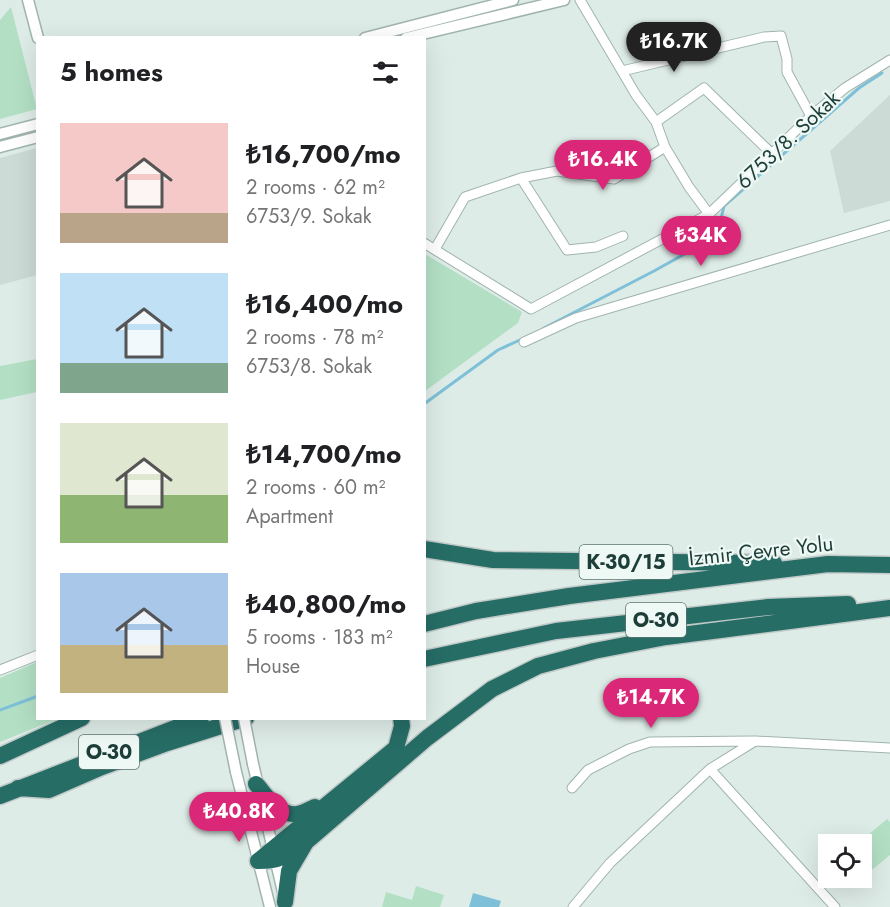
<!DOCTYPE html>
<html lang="en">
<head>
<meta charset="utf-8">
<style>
  body { margin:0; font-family:Jost,sans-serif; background:#f2f2f2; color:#202124; height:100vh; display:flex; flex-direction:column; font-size:22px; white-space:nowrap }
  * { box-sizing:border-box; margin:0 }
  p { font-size:20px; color:#757577 }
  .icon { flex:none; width:33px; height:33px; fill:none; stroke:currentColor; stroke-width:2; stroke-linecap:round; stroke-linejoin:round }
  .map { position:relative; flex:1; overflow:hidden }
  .drawer { position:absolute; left:36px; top:36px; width:390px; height:684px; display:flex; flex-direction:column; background:#fff; border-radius:0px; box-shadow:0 6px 24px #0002 }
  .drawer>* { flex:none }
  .tools { position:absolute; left:818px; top:834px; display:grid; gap:12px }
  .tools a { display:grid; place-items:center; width:54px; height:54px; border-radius:0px; background:#fff; box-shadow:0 6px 24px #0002; font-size:30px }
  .price { position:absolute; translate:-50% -51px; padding:0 14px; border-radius:21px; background:#db2777; color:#fff; font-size:20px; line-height:39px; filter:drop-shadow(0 2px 3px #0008) }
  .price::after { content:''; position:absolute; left:50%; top:36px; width:18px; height:14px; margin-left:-9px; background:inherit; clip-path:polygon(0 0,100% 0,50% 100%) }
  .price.selected { background:#222; color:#fff }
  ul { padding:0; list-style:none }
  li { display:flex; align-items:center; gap:18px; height:150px; padding:0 24px }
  li span { display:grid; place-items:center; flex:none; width:168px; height:120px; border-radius:0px; color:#555 }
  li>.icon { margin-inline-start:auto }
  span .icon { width:72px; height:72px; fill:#fffc; stroke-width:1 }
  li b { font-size:26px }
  h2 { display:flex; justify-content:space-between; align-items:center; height:72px; padding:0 24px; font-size:26px }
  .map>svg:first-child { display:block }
</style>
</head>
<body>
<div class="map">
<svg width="890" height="907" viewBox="0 0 890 907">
  <rect width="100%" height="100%" fill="#deece7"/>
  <path fill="#ccdbd6" d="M890,95V201L844,213L830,151Z
    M37,148V275L0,285V158Z"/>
  <path fill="#b3e0c5" d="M11,7L37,109L0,119V20Z
    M425,254L522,312L518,323L425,391Z
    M37,359V392L0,400V366Z
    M37,662L38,718L57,719L0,742V678Z
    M887,819L890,822V855L862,878L861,844H857Z
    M416,886L444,895L440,907H382L386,892L412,900Z"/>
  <path fill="#7ec0d8" d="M473,893L501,901L499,907H469Z"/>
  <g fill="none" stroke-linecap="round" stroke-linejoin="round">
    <path stroke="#7ec0d8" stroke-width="3" d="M544,328L654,271L717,236L724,206L859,88L882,73
      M424,404L498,350L522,339
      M0,710L38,696"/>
    <g stroke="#a0b4af" stroke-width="11">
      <path id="minor" d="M580,0L636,95L656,122L665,147L689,187L709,214
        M622,71L764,37L781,36L787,59V72L811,116
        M656,122L704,88L771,153
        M521,178L557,171L614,179L665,147
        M424,243L531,309L709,214L811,116L845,88L890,60
        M435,249L465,197L521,178L567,250L596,247L623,236
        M524,342L576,318L890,225
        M0,670L38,655
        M710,769L835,907
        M572,788L588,770L629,749L650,742L755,741
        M573,907L610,863L710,769L755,741L890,748"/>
    </g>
    <g stroke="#a0b4af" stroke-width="13">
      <path id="tertiary" d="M28,0L38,38
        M365,38L513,0
        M406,38L564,0
        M0,134L38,124
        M0,147L38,137
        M253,764L283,892
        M236,772L270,907"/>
    </g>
    <g stroke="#c0c9c7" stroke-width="19">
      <path id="motorway" d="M424,549L493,560L774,563
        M424,624L476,611L569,596L828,564L890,565
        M424,659L556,631L768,607L848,604
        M0,756L82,718
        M256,784C267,796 278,816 297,814C303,813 310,809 315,807
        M18,788L49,790L102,767L167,743L246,718
        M0,796L201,718
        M258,861L396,748L402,726L401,718
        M258,861C279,861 287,856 303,844
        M285,902L289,871L306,842L427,738L492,689L538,666L594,651L666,637L890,608"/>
    </g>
    <use href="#minor" stroke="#fff" stroke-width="9"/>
    <use href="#tertiary" stroke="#fff" stroke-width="10"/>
    <use href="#motorway" stroke="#266d66" stroke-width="16"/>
    <g stroke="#a0b4af" stroke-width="13" stroke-linecap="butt">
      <path id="tertiary-bridge" d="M225,718L236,772
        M244,718L253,764"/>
    </g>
    <use href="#tertiary-bridge" stroke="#fff" stroke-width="10"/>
  </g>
  <g text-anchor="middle" stroke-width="4.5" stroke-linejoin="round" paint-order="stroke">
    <g fill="#eef8f4" stroke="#5c7570" stroke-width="1.5">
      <rect x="579.5" y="545" width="93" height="34" rx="4.5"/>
      <rect x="626" y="603" width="60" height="34" rx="4.5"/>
      <rect x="79" y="735" width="60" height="34" rx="4.5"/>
    </g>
    <g font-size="20" font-weight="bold" fill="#1d3d38">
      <text x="626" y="569">K-30/15</text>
      <text x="656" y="627">O-30</text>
      <text x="109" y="759">O-30</text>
    </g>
    <g font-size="21" fill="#1d3d38" stroke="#eef8f4">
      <text transform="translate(788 140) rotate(-43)" y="7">6753/8. Sokak</text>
      <text transform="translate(761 551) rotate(-6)" y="7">İzmir Çevre Yolu</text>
    </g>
  </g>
</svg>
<div class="tools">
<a><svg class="icon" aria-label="locate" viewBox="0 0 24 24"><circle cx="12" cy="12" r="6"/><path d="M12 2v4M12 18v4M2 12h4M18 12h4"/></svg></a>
</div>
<b class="price selected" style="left:674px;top:73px">₺16.7K</b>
<b class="price" style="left:603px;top:191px">₺16.4K</b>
<b class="price" style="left:701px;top:267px">₺34K</b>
<b class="price" style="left:651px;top:729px">₺14.7K</b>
<b class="price" style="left:239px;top:843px">₺40.8K</b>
<section class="drawer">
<h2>5 homes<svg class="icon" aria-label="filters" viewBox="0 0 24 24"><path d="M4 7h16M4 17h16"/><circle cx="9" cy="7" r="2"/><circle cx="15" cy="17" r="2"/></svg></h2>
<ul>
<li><span style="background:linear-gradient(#f6c9c9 75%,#b9a48a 0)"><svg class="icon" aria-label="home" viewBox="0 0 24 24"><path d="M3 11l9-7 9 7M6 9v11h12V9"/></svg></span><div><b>₺16,700/mo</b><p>2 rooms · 62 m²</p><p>6753/9. Sokak</p></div></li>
<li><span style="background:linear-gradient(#bfe0f5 75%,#7fa58c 0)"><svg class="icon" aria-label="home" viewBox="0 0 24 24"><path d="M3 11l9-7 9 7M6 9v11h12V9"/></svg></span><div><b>₺16,400/mo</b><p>2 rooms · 78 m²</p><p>6753/8. Sokak</p></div></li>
<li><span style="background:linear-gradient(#dfe7d0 60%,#8fb573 0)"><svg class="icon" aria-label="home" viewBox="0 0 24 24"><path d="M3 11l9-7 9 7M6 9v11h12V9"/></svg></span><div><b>₺14,700/mo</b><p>2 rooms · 60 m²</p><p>Apartment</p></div></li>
<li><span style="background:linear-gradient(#a9c7e8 60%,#c2b280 0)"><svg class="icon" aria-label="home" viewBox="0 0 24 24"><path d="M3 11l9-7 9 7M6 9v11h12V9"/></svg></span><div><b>₺40,800/mo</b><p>5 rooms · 183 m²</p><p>House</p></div></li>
</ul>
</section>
</div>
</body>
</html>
